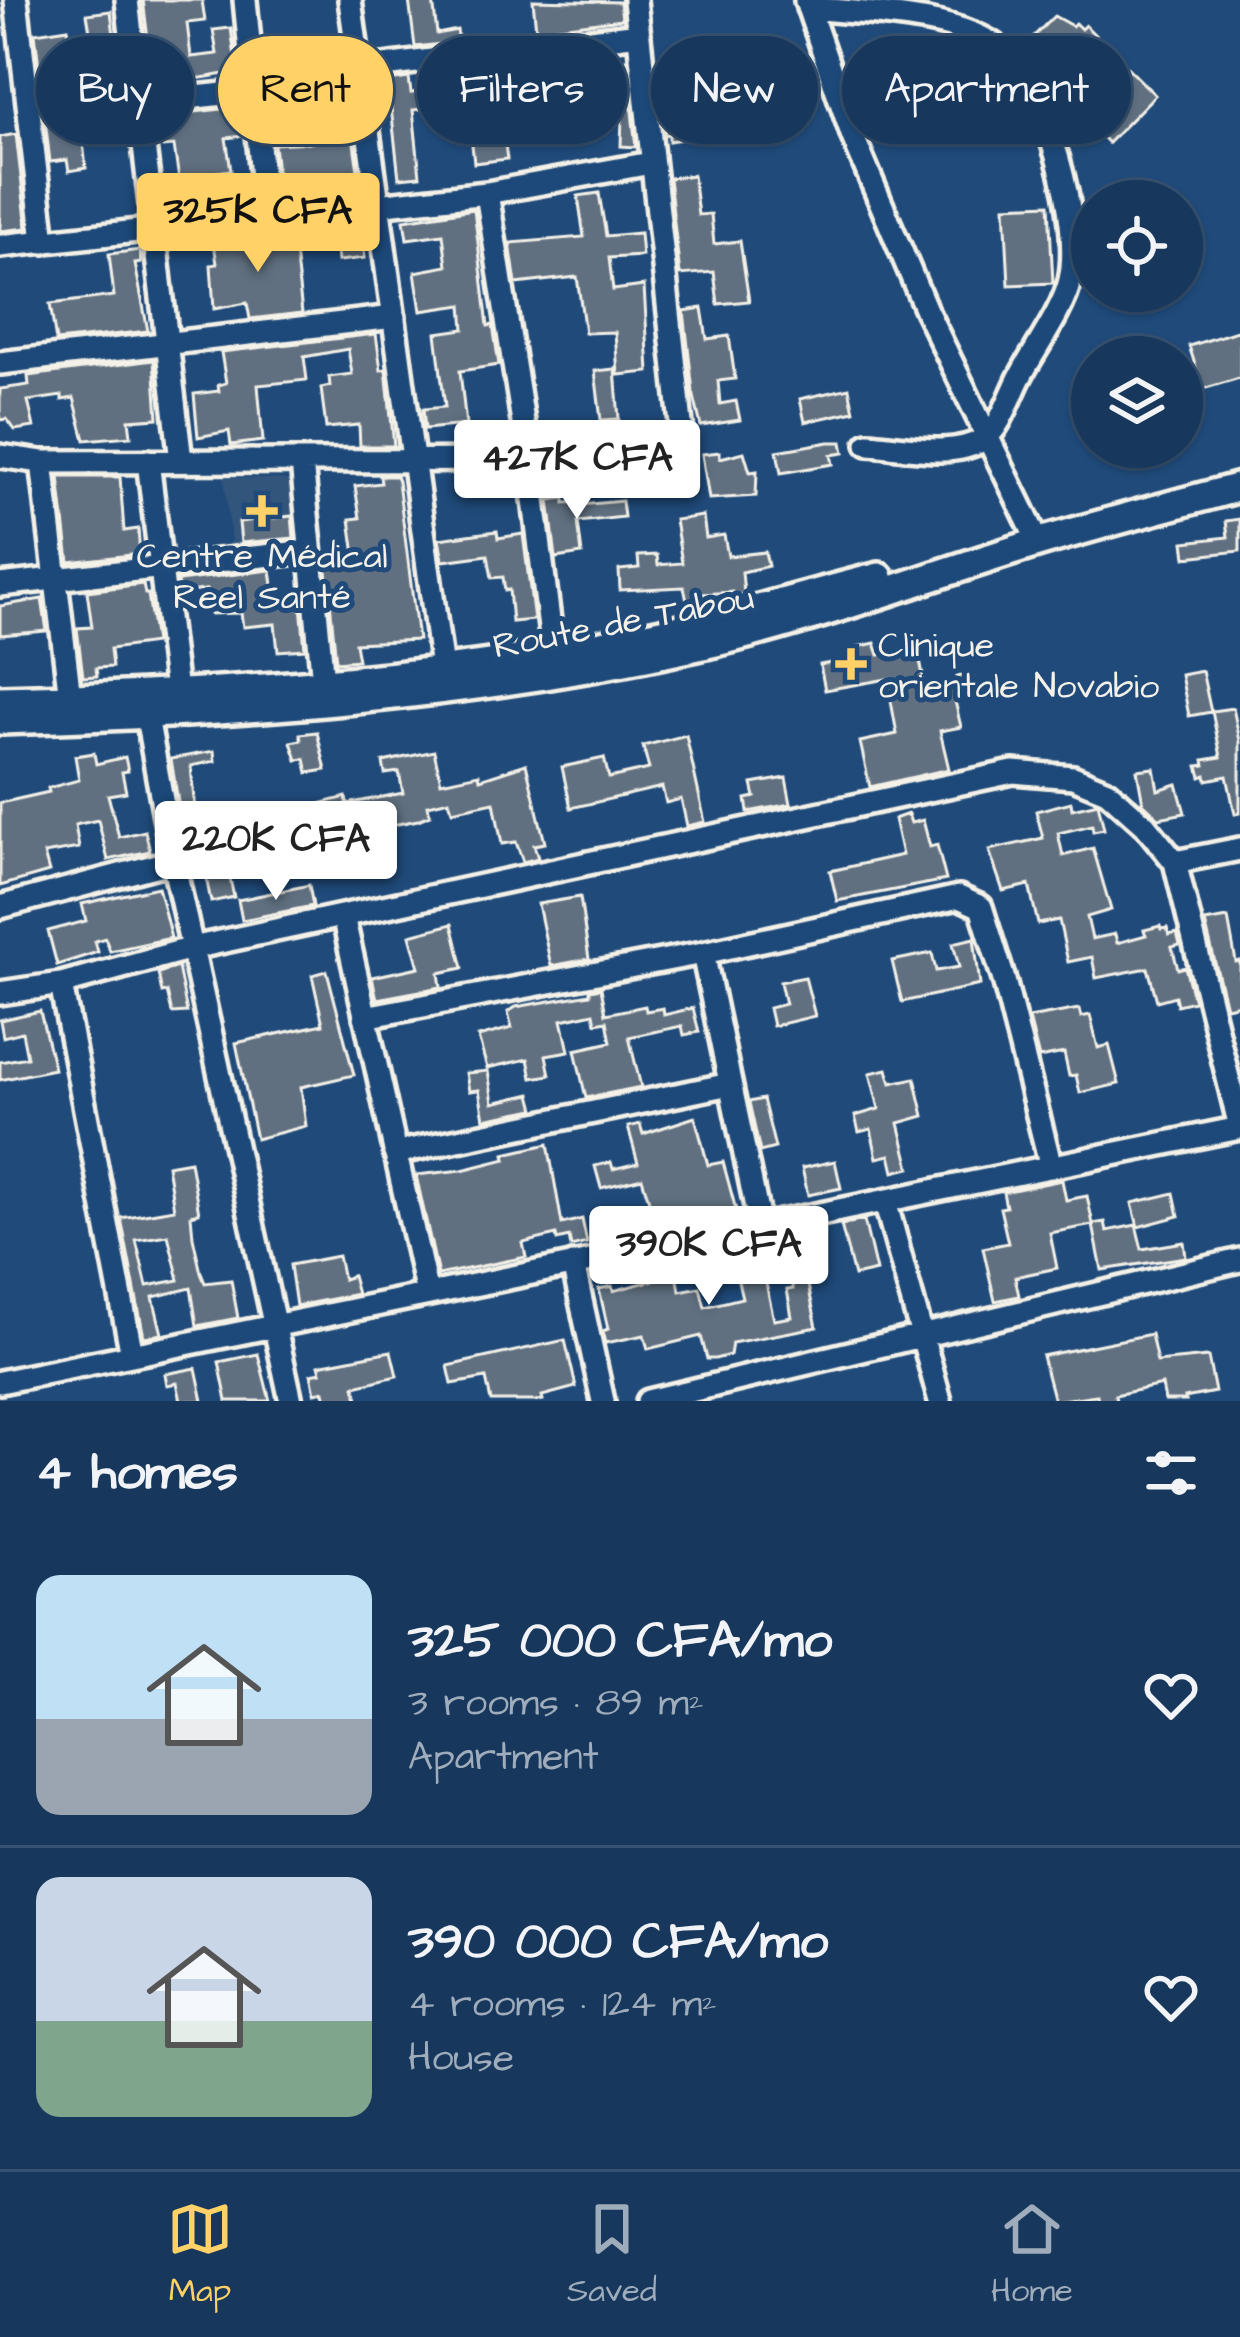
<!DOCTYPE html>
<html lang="en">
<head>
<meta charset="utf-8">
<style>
  body { margin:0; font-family:"Architects Daughter",sans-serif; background:#203f62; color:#f1f3f6; height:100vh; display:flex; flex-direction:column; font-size:45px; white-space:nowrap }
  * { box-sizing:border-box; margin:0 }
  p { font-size:39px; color:#9eacbb }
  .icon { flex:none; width:66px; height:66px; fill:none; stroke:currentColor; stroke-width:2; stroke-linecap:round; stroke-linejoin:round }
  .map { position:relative; height:1401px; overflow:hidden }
  .details { display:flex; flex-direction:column; background:#17385c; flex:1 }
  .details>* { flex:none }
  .hud { position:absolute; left:36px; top:36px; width:1170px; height:108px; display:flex; gap:24px }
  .tools { position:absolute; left:1071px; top:180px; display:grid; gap:24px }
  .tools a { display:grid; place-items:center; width:132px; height:132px; border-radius:50%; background:#17385c; box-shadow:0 3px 9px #0004,0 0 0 3px #365272; font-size:60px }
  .price { position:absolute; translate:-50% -102px; padding:0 27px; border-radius:12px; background:#fff; color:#222; font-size:39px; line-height:78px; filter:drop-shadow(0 3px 6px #0008) }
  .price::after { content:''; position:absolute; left:50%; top:72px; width:36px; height:27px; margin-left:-18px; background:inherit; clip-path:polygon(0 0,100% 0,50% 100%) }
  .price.current { background:#ffd166; color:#111 }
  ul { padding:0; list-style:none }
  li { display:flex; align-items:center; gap:36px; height:300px; padding:0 36px }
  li+li { border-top:3px solid #365272 }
  li span { display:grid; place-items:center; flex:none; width:336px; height:240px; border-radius:24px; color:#555 }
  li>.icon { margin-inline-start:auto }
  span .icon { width:144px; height:144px; fill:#fffc; stroke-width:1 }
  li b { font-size:51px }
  h2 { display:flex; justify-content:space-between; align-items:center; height:144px; padding:0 36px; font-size:51px }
  .tag { padding:0 42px; border-radius:54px; background:#17385c; box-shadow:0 3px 9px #0004,0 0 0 3px #365272; font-size:42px; line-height:108px }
  .tag.current { background:#ffd166; color:#111 }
  .tabs { display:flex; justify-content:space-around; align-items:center; height:168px; border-top:3px solid #365272; background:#17385c; font-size:33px; color:#9eacbb }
  .tabs a { display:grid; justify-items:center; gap:6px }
  .tabs .current { color:#ffd166 }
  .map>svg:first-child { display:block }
</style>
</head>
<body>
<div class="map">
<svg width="1240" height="1401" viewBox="0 0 1240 1401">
  <rect width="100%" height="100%" fill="#1f4a7a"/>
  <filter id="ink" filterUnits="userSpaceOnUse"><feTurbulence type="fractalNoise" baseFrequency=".00833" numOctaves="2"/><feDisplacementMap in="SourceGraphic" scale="24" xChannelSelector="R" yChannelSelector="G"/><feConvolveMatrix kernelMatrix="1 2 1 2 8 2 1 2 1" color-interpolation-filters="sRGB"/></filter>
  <g filter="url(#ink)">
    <path fill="#33557c" d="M224,477L292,480L299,542L232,550Z"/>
    <path fill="#616f80" stroke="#f4f1e8" stroke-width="3" fill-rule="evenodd" d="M143,0H202L205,21L187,23L191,57L217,54L213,30L231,28L237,72L154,86Z
      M409,0H433L437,34L457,30L459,42L415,47Z
      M533,0L620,2L622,19L536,30Z
      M111,11L127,142L110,144L108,121L81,124L86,168L69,171L67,160L50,162L35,33L68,28L78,93L100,91L87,14Z
      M1054,16L1072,26L1075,23L1081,29L1085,25L1155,95L1108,143L1038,73L1041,70L1034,62L1038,58L1031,51L1036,47L1030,40Z
      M339,39L361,192L321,196L319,187L279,192L274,144L312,142L307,105L271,111L268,80L304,77L301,51L310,49L309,43Z
      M586,56L587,64L626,59L636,147L621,146L622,116L593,118L594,140L562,143L560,123L573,122L570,89L564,91L561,72L552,73L550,60Z
      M525,63L533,101L499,104L507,159L474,163L464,73L481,72V75Z
      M696,73L703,112L723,109L727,137L711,139L710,135L669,141V134L665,135L659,81Z
      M409,78L411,93L441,90L443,106L413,110L420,176L399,178L388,81Z
      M240,107L243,136L226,138L231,170L202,174L205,198L167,203L165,181L179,180L174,146L163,147L158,116Z
      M16,134L27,228L0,231V137Z
      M693,175L698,215L711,214L714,244L740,241L749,301L718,304L714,272L680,275L669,178Z
      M599,193L606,236L640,233L642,256L609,258L613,290L644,286L649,372L618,375L615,332L585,333L577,277L516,284L510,243L584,237L578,196Z
      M1049,204L1053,283L1009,285L1005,206Z
      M474,209L488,326L493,325L499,365L460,371L466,425L425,429L423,409L445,407L436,333L464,329L462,305L421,311L415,272L447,266L443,234L407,239L404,220Z
      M360,225L365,258L338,261L334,228Z
      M284,231L285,235L293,234L302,313L250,319L247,303L214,309L211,265L217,264L214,243Z
      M140,250L141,263L135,264L148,331L56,341L50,304L114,296L109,254Z
      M702,308L707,339L729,336L735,379L718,381L720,404L736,401L740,420L701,426L693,392L684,311Z
      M1240,330V378L1203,389L1189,346Z
      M376,334L381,370L386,369L394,446H360L359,425L326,428L321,388L330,386L329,377L352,374L348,349L304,357L307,380L258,385L263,441L231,445L229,431L198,437L194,394L219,391L218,385L226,383L221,352Z
      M154,360L158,418L129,420L131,436L85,440L74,398L62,400V396L28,401L34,427L15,430L7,419L0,420V389L29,385L28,376Z
      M615,369L619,419L601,420L595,371Z
      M849,388L854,411L805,422L800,399Z
      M829,442H842L844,453L831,455L833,464L781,473L777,451Z
      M720,452V458L744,452L750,472L757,471L756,496L709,499L702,454Z
      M380,476H396L398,481L418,640L355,643L358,660L336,662L326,560L355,555L350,519L360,518L355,486L381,483Z
      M59,477H120L124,531L138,529L140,554L69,562Z
      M565,498V503L579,502L580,505L622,501L624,517L578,522L582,554L556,558L549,500Z
      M292,516L294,538L241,543L239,522Z
      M703,516L706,538L724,535L728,556L765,552L768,566L742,572L744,594L733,597L732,592L703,594L704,605L688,606L684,587L620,590L619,570L639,568L638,556L657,555L658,565L682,563L675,520Z
      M1240,519V551L1186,557L1184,542L1228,537L1226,521Z
      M497,531L498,538L523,534L534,620L512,622L509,590L505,591L503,577L492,578L488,555L443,561L439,539Z
      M271,570L276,608L301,605L305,649L278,651L275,624L243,627L241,613L210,614L206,590L179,593L178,581Z
      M143,584L145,594H148L155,643L110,649L112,667L96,668L97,676L83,677L77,628L92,627L87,591Z
      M42,599L47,631L0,635V606Z
      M875,643L879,655L917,647L927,694L952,688L951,683L958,681L957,677L971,674L977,697L955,701L961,727L940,731L949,769L870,787L860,742L897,734L887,679L825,690L820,665L859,658L857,647Z
      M1202,671L1211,712L1189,716L1181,675Z
      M1233,708L1240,741V813L1235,814L1227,776L1207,780L1206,775L1201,777L1198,766L1205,765L1204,760L1221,757L1212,711Z
      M317,732L326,770L308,773L305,759L297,760L291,742L301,740L300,734Z
      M686,735L705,822L687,826L681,799L666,803L662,787L571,808L562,767L604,758L609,778L649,769L643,746Z
      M214,751L215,761L191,766L197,835L184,838L171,759Z
      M434,751L441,782L479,774L480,779L526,764L545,843L534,845L538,858L523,862L516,842L502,844L494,802L452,811L449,800L428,805L430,815L418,820L367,830L373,859L328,868L315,805L346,797L347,804L403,793L399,772L385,774L383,762Z
      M94,753L96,764L125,757L128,771L122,772L126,792L108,795L119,837L145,831L150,851L108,860L98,820L75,825L79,848L44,854L49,872L0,886V803L49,792L48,788L79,780L75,756Z
      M1154,768L1158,790L1177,784L1185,813L1159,818L1143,803L1137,770Z
      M786,778L791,804L748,812L746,799L755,797L752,784Z
      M1071,802L1072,809L1098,803L1104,829L1093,831L1092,825L1058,833L1063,856L1093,848L1111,910L1087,917L1092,939L1115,934L1117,943L1146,935L1144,930L1160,926L1161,929L1167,928L1169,935L1177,933L1180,945L1172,947L1178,969L1185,967L1194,1001L1177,1005L1175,996L1157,1001L1148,968L1096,978L1092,957L1068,962L1059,920L1038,924L1029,885L1003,891L989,850L1043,838L1036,811Z
      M908,814L911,823L923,820L930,847L937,845L946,880L837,901L830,871L902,855L894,819Z
      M221,838L234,897L211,902L199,842Z
      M309,885L313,906L242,920L238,900Z
      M158,887L171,938L110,951L105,938L95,941L98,952L57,965L48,931L86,921L82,904Z
      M580,897L589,959L551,966L538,904Z
      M1228,918L1236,962L1240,961V1004L1226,1007L1205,922Z
      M452,924L463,968L439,973L441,987L377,999L372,977L419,967L410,935Z
      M974,938L980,985L902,1002L892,961L932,953L936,971L959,967L953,943Z
      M178,967L187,1012L172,1013L167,992L162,993L158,973Z
      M327,971L354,1075L301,1087L306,1126L256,1139L236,1043L323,1024L312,975Z
      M805,977L815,1016L773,1026L769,1008L785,1004L780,982Z
      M601,988L606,1014L645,1006L646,1011L663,1008L664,1015L693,1008L699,1032L684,1035L682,1026L629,1037L641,1087L586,1098L575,1050L611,1042L607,1021L596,1023L594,1013L562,1020L569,1051L546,1055L550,1075L532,1078L528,1059L487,1068L478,1037L512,1028L508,1012L516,1007L590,994V990Z
      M1079,1009L1081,1017L1090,1015L1098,1048L1109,1045L1119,1084L1080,1093L1076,1075L1069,1076L1064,1053L1039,1058L1029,1018Z
      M40,1011L54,1069L0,1080V1062L27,1057L22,1032L3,1037L0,1020Z
      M887,1069L891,1083L915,1078L924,1116L899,1123L910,1168L894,1172L890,1155L877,1158L871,1129L859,1132L855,1116L879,1109L870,1073Z
      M488,1071L493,1103L531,1094L535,1109L484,1119L479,1090L469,1091L466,1073Z
      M763,1099L775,1148L760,1152L749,1102Z
      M695,1117L708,1165L723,1162L736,1210L657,1227L642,1178L601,1188L595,1166L611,1162L613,1169L638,1163L628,1127L640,1124L643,1134Z
      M548,1144L562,1224L582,1219L587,1243L571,1247L569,1237L557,1240L556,1235L523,1243L526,1257L438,1275L416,1175L462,1170L506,1159L505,1154Z
      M190,1161L199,1213L191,1215L193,1237L201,1273L205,1283L231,1280L238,1318L197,1326L191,1288L153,1297L162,1334L144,1337L121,1218L174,1209L167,1165ZM168,1235L179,1280L147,1286L136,1240Z
      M835,1161L841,1188L808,1195L802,1168Z
      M1062,1180L1066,1200L1087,1196L1093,1224L1105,1222L1107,1231L1136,1225L1142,1249L1184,1242L1186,1257L1102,1270L1093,1225L1050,1233L1057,1268L1015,1277L1019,1296L995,1301L983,1248L1008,1243L1000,1208L1006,1207L1003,1192Z
      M1174,1193L1179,1216L1138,1227L1132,1203Z
      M864,1220L876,1271L854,1276L841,1225Z
      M797,1234L817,1327L732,1343L730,1355L715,1359H707L701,1336L648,1349L644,1335L606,1343L603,1331L608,1329L599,1289L612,1286L613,1291L677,1274L680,1291L700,1287L705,1307L742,1298L734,1264L747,1261L743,1245L757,1242L774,1320L792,1317L787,1290L793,1289L782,1237Z
      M338,1256L343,1279L352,1276L357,1294L296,1306L290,1265Z
      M1151,1334L1157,1362L1208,1357L1215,1392L1185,1398L1186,1401H1165L1162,1385L1115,1395L1116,1401H1098L1097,1395L1054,1401L1042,1356Z
      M565,1340L576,1387L542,1396L543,1400L537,1401H491L486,1378L452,1384L448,1366Z
      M391,1351L397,1376L355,1386L358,1399L326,1401L324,1391L315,1393L311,1374L321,1372L319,1365Z
      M258,1354L270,1401H227L219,1362Z
      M196,1368L203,1401H181L177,1383L167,1385L165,1374Z"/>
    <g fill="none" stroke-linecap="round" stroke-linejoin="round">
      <g stroke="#f4f1e8" stroke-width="30">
        <path id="minor" d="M16,0L44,242
          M127,0L181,461
          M245,0L266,218
          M350,0L442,669
          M806,1L853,137L926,310L1032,529
          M808,8C860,13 962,15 1002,51C1047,92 1083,221 1070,280C1064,309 1034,350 1020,377C1011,394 1000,429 984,439C953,459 903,446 868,444
          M360,69L639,34
          M138,103L253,91
          M487,193L529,460L553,652
          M0,246L487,193L651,163
          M0,363L394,317
          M0,456L42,462L529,460L676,444L682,433L635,0
          M148,461L176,691
          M42,462L70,698
          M302,462L323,682
          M0,585L309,551
          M144,700L173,861L291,1401
          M1175,862L1240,849
          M0,907L173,861
          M343,916L427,1294
          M703,953L760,1226
          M61,984L132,1355
          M0,993L61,984L192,948L1013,772L1073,777L1107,791L1145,825L1175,862L1240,1127
          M365,1017L703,953L959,897L981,907L1004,980L1051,1167
          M395,1153L730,1084
          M885,1201L940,1401
          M573,1264L603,1401
          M0,1382L1240,1128
          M648,1401L1240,1260"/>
      </g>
      <g stroke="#f4f1e8" stroke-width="36">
        <path id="major" d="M0,700C227,695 462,679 684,628C749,613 814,593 879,577
          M0,720C234,713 468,697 698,646C816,620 930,575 1047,540C1111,521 1176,504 1240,487"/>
      </g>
      <use href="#minor" stroke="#1f4a7a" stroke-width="21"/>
      <use href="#major" stroke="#1f4a7a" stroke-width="27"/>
    </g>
  </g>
  <g fill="#ffd166" stroke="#1f4a7a" stroke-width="4.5">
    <path d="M256 493h12v12h12v12h-12v12h-12v-12h-12v-12h12z"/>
    <path d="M845 646h12v12h12v12h-12v12h-12v-12h-12v-12h12z"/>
  </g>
  <g text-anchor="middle" stroke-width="10" stroke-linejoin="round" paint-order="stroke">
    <g font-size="36" fill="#f4f1e8" stroke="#1f4a7a">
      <text x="262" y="567">Centre Médical<tspan x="262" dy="41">Reel Santé</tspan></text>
      <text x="878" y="656" text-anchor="start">Clinique<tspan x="878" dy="41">orientale Novabio</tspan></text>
    </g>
    <g font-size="36" fill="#f4f1e8" stroke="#1f4a7a">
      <text transform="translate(623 620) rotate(-11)" y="13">Route de Tabou</text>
    </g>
  </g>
</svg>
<div class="tools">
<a><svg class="icon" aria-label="locate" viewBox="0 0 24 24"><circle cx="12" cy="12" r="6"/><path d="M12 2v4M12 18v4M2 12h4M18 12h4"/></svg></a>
<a><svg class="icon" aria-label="layers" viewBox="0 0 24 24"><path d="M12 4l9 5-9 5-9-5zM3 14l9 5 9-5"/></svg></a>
</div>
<b class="price current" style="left:258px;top:275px">325K CFA</b>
<b class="price" style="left:577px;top:522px">427K CFA</b>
<b class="price" style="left:276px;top:903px">220K CFA</b>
<b class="price" style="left:709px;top:1308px">390K CFA</b>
<div class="hud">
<a class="tag">Buy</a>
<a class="tag current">Rent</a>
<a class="tag">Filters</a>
<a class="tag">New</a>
<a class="tag">Apartment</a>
</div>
</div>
<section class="details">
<h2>4 homes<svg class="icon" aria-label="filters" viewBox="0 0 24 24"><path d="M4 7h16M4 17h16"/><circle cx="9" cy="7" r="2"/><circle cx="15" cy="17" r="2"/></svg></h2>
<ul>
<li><span style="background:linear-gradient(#bfe0f5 60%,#9aa5b1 0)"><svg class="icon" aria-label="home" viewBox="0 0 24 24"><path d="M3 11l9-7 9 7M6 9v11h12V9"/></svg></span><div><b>325 000 CFA/mo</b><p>3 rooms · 89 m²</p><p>Apartment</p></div><svg class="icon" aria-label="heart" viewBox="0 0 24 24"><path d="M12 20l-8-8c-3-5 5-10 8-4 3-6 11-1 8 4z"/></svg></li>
<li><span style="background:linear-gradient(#c9d6e8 60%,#7fa58c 0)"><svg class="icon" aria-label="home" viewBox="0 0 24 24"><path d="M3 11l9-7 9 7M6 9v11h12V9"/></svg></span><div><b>390 000 CFA/mo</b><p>4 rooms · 124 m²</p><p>House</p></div><svg class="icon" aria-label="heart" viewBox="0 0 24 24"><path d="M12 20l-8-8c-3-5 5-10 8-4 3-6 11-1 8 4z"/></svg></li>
</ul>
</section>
<nav class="tabs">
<a class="current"><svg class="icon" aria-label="map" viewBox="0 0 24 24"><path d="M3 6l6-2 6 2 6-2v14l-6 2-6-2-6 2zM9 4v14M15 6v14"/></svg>Map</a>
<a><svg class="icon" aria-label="saved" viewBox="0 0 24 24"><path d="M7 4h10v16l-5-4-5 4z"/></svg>Saved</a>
<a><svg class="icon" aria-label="home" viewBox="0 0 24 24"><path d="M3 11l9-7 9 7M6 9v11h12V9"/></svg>Home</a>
</nav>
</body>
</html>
